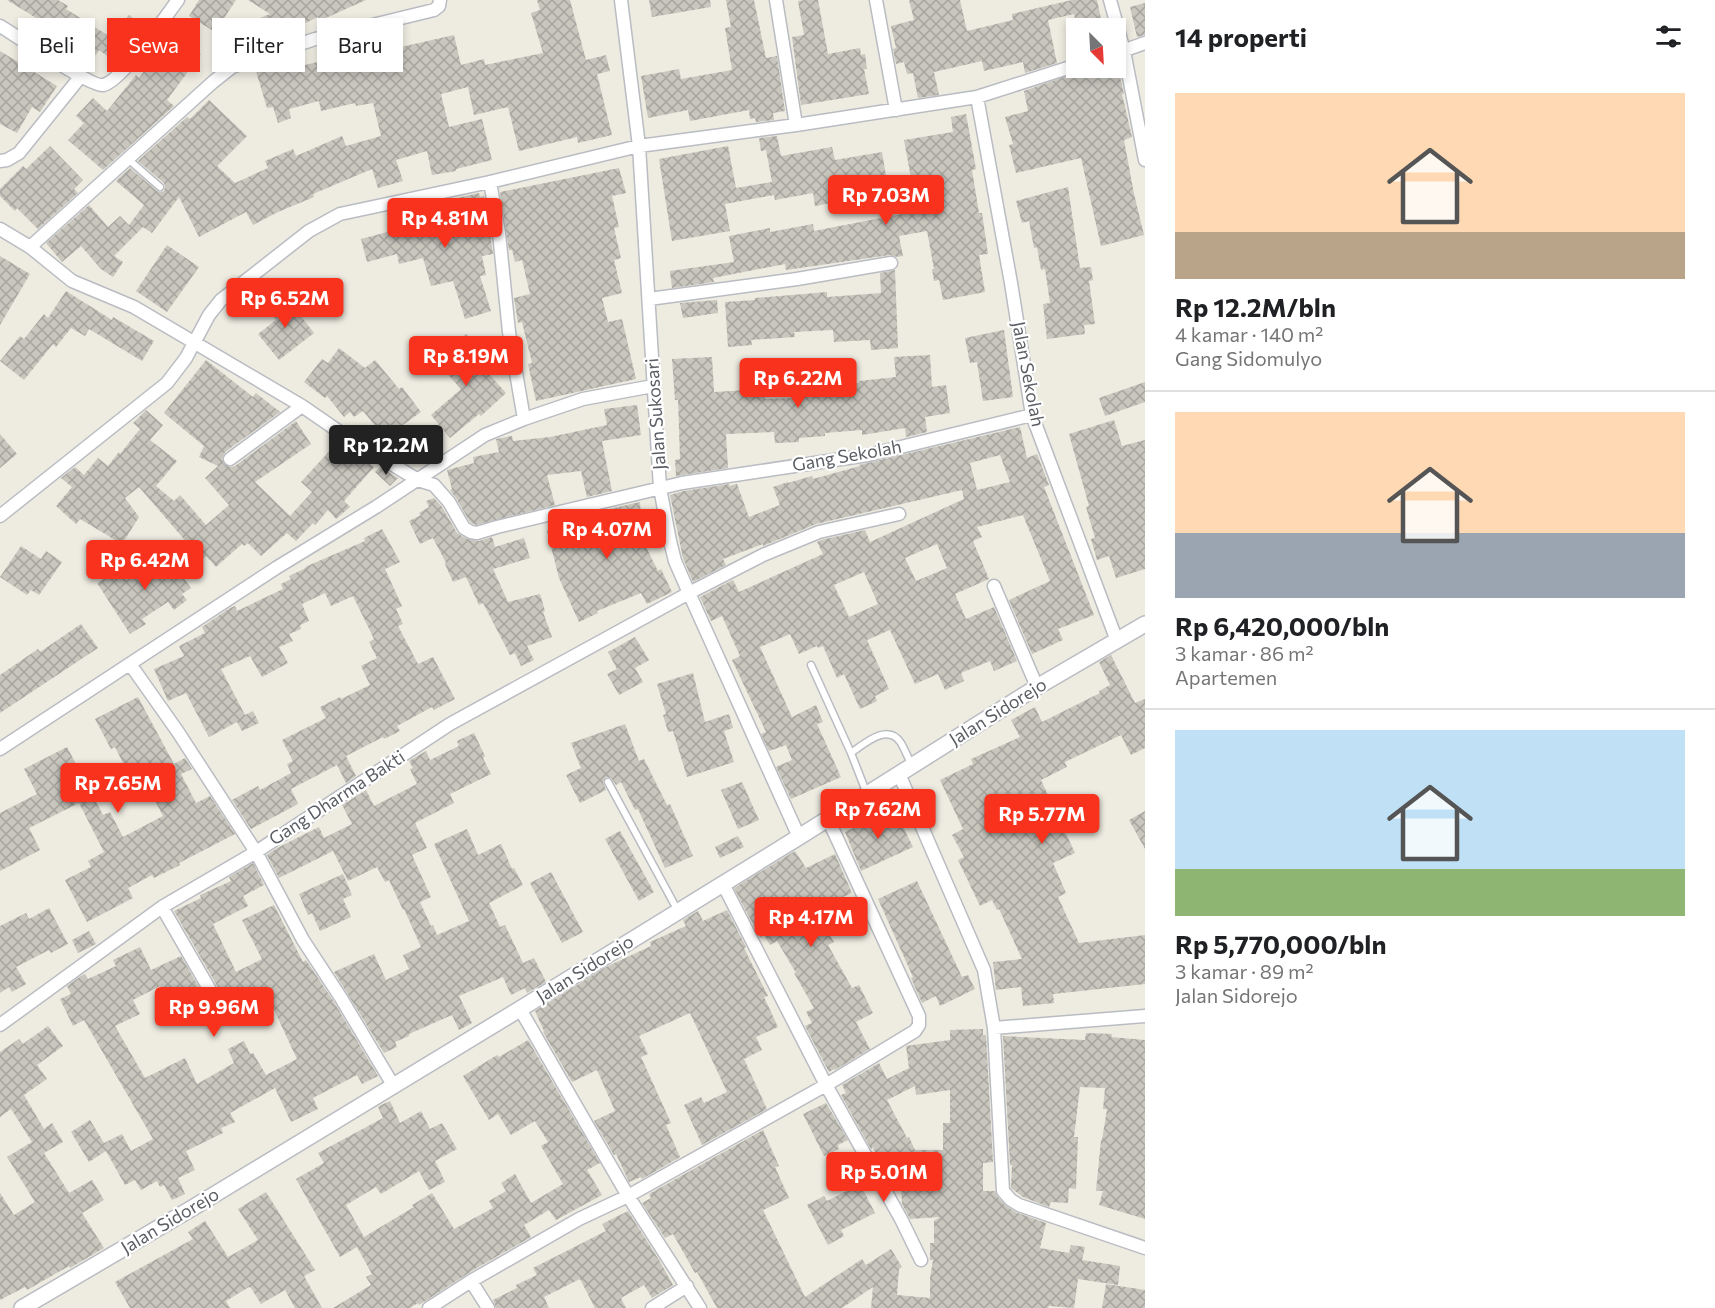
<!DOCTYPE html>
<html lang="id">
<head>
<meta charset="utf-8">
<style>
  body { margin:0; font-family:Commissioner,sans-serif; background:#f2f2f2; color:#202124; height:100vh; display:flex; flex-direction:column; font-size:22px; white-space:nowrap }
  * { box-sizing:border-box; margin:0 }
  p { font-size:20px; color:#757577 }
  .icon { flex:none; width:33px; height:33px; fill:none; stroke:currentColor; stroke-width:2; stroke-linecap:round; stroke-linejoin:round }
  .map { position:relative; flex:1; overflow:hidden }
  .details { display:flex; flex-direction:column; background:#fff; width:570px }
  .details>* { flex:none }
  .guide { position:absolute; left:18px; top:18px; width:570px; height:54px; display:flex; gap:12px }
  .needle { width:39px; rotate:156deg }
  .controls { position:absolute; left:1066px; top:18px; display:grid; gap:12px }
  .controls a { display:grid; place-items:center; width:60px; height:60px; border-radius:0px; background:#fff; box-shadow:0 3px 9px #0003; font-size:30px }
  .price { position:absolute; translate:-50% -51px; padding:0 14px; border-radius:6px; background:#f9321d; color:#fff; font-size:20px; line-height:39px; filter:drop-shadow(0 2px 3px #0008) }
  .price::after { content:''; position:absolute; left:50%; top:36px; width:18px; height:14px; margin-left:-9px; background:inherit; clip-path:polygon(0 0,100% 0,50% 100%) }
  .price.on { background:#222; color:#fff }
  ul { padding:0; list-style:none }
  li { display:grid; align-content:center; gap:12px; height:318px; padding:0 30px }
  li+li { border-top:2px solid #e0e0e0 }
  li span { display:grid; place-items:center; height:186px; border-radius:0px; color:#555 }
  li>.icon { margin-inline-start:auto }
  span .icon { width:108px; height:108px; fill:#fffc; stroke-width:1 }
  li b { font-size:26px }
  h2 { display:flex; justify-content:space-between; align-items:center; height:72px; padding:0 30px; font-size:26px }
  .pill { padding:0 21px; border-radius:0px; background:#fff; box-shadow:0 3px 9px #0003; font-size:21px; line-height:54px }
  .pill.on { background:#f9321d; color:#fff }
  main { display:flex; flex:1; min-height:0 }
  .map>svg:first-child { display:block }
</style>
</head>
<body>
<main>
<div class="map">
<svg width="1145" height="1308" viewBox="0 0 1145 1308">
  <defs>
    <pattern id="building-cross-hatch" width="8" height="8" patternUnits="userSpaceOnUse" patternTransform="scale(1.5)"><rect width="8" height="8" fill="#c9c6be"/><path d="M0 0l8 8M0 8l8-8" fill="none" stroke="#a6a49e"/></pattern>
  </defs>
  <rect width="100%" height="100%" fill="#eeece1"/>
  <path fill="url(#building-cross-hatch)" fill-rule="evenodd" d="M7,0H58L68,6L66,9L112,38L129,15L145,27L118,64L99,50L96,55Z
    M199,0H236L215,32L189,16Z
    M248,0H366L319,21L318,17L281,35L283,41L236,57L229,42L254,31L250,22L270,14Z
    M537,0H570L586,60L606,55L610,71L597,74L612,135L578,143L577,137L519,151L508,107L474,115L468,87L441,94L449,127L482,119L492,160L456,169V171L432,175L427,151L396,160L403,181L378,188L372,169L313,194L314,197L278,212L253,225L246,212L199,237L179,197L152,233L143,227L114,256L123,262L113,277L101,269L81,246L62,262L46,243L89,205L108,227L120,216L129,225L144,205L116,181L130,168L157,191L160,192L164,191L165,187L164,183L138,161L187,117L190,119L209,100L247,136L217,166L235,183L268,168L265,161L293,149L296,156L342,136L346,146L381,136L373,103L356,106L355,103L321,111L319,101L289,109L291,118L278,123L273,107L267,108L255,68L290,56L291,61L299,59L301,66L338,57L373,53L372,44L399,39L401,47L454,35L461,65L484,59L485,65L543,53L531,13L540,10Z
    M649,0H710L711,7L652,17Z
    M726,0H754L766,58L777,56L785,111L773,113L774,120L756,122L755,118L750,119L749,110L690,121L688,110L648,118L641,76L679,69L681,79L732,70L725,28L731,27Z
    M805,0H818L828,54L860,48L861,55L865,54L867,69H864L869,94L801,105L792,37L804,35L798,1Z
    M909,0H960L967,31L1013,20L1012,14L1072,0H1097L1103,28H1077L1074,14L1048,20L1057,63L1025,73L1023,62L984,71L982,61L934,72L939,95L918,98L913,73L907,74L904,62L896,64L893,49L896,48L891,26L914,20Z
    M1145,3V35L1137,37L1130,7Z
    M172,33L201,54L167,100L174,106L103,170L68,140L84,123L76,116L93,98L107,111L136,75L139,78Z
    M0,51L57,86L40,112L32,107L17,133L0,124Z
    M1096,68H1118L1124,94H1122L1132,137L1124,140L1134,194L1144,235L1101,246L1081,158L1016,173L1009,145L1013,144L1005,117L1028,111L1024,91L1083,70Z
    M966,114L976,169L972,170L979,213H982L988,254L979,255L985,292L943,300L939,280L934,281L932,269H934L927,231L899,236L903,256L897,257L890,255L786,270L785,264L713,278L714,282L672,288L670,271L734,262L729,236L770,228V232L813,224L814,231L917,211L904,140L953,132L951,117Z
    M777,136L781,156L832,147L835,160L882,152L887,182L840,191L842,201L815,206L813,193L775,200L774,195L725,204L730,231L672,241L659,159L728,146L736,188L772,182L766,150L761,151L759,138Z
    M50,146L83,180L74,189L78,193L38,229L17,208L15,211L0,196V189L23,166L26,169Z
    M619,168L626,193L612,196L619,227L614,228L621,258L614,260L622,293L602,298L608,322L622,319L636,379L536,401L528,364L532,363L522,322L518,323L514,298L530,294L522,260L515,262L512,250H509L500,192Z
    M1068,187L1080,268L1091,267L1093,280L1089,281L1095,324L1084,325L1085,334L1047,339L1043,304L1050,303L1045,269L1041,270L1037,247L1034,248L1029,221L1022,223L1016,201Z
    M479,193L480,197L484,196L493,254L482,256L486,275L480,276L491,311L465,319L453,281L431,286L423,258L399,264L397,254L367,262L361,239L391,231L390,227L455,209L453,199Z
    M167,245L199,267L167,312L136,291Z
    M0,256L30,274L0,325Z
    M895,270L898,348L871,350L870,340L834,342L833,330L794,332L795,337L751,340L752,345L728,347L725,302L755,300V298L827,292V297L881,293L880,273Z
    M66,291L112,320L113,317L154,341L142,361L89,329L85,336L71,328L56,347L53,344L24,380L0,361L20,336L24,339L44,314L48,318Z
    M285,296L314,333L279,360L258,334L276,320L267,309Z
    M717,300L718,313L683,318L680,303Z
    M1004,330L1013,397L983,401L977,362L970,363L965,338Z
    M466,334L488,359L481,365L506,393L481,416L479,414L450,438L431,415L461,389L436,361Z
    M339,348L365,368L375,360L399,389L402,387L421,412L389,435L381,425L377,428L363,411L354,417L350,412L344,417L327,396L325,398L304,382L322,359L328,363Z
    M930,355L932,387L946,385L950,413L925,417L927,432L906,437L905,428L862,435V430L825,433V436L799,438V442L775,443L774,432L726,434L728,468L676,476L675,460L680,459L678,400H675L672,359L712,357L714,392L764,389L765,399L798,398L796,370L819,368L821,385L859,383V381L896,377L894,357Z
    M206,360L253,397L256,393L280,412L225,452L222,459L224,464L230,467L235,466L296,421L311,444L255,482L290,516L312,492L301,482L335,445L350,459L356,452L374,467L344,501L350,507L336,519L328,510L315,525L313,523L296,541L287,533L261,556L248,543L244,546L242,544L216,567L206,556L202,560L139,487L125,498L139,517L122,544L80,519L76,524L56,506L72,487L61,478L75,467L84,475L98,458L108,466L119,452L120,454L140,429L133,423L146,410L163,425L150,440L177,461L156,486L174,501L180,495L206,525L229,505L205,478L218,466L199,457L204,446L164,413Z
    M1145,382V402L1105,416L1099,398Z
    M637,405L641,435L602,441L612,491L587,497L581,471L547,475L555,505L476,525L470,522L456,498L450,490L452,489L447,470L474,463L473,457L499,452L496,439L512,436L513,441L550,437L607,425L604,409Z
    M1114,420L1122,446L1145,440V569L1116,578L1109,556L1097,560L1091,539L1095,538L1086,507L1089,506L1069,434Z
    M1020,427L1027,458L1037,454L1049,485L1044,487L1094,615L1058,629L1063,640L1032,654L1009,600L1050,581L1023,515L977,527L982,537L973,541L989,579L955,594L966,619L994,607L1017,661L994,671L990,661L961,673L964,681L945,690L938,674L915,684L890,630L867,640L889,689L875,696L877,701L860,709L844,674L837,678L823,646L818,648L817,646L799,654L790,634L760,647L792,717L816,705L823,722L817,724L841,777L791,799L776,767L792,760L786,745L769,751L761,734L766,732L732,660L740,656L722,616L711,621L700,597L733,580L739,592L823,554L817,542L821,540L865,530L870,542L964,499L962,490L816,524L763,546V544L723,559L726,565L693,582L683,558L670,495L684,491L729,484V486L737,484L749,517L780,505L773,487L788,482V483L812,476L813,479L860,466L859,465ZM1000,455L1010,482L977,490L970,463ZM937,544L947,568L916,581L905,558ZM864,572L878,604L849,617L834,585Z
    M0,434L17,454L0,468Z
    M380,467L398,478L390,486L375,472Z
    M434,498L442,507L457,533L467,539L479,541L492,537L495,547L524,538L530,558L493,569L508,602L540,594L545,611L543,612L552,637L527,646L534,660L521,666L515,653L510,655L483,603L479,605L466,577L453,582L445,564L446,563L433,538L420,544L409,521L421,515L419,513L429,507L426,501Z
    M640,502L641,515L656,513L660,534L641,537L658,571L661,569L672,592L647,604L641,593L597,611L598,613L579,622L559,578L547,531L590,518L588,514Z
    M382,529L400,562L385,569L402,606L396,609L403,624L398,626L418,664L433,657L455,699L434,710L432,707L397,726L400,731L384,739L383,737L346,756L356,776L346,783L337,765L291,789L298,804L251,829L232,800L258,786L260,790L291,773L287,764L293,761L282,740L326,718L320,707L340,697L341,699L370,685L361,666L377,658L369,642L374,639L353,596L331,606L325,593L302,604L309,621L300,625L301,629L289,634L293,641L279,647L288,663L262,677L250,656L221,669L245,715L253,711L259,723L242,731L237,722L209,737L186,693L168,701L154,669L184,656L179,646L205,633L202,627L230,608L235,606L237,611L283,589L281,584L291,579L289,576L306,568L305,567L365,541L364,538Z
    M21,546L41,559L46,551L62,562L39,595L31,590L27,595L0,577Z
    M165,552L191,588L182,594L187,600L174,610L168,602L142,619L146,624L130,634L97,583L120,569L127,580Z
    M81,624L98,648L0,713V675L38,649L40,652Z
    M635,637L649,660L635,668L643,682L619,695L607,674L617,669L608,652Z
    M1111,655L1135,703L1145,699V748L1131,755L1121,735L1065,762L1067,767L1041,780L1075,853L1053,863L1066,893L1058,897L1079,943L1145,935V984L1053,994L1054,1003L1023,1006L1021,987L996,990L993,962L1022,959L999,909L997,910L992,900L980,906L958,860L964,857L952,835L963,829L940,780L973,764L971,759L1020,737L1011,720L1035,707L1042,722L1100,693L1099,691L1110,685L1099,662Z
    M693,673L705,722L729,714L733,728L724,731L734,762L687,777L673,731L668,732L663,715L666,714L657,684Z
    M138,697L174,764L185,758L192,769L181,774L196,803L210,796L235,834L179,863L180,865L154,878L152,875L128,888L133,898L87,922L65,880L91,867L88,861L104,852L79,803L29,828L40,850L0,871V813L37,794L24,769L67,747L103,815L110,812L123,837L163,816L147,785L137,791L115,747L111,749L95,719Z
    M625,724L639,761L644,759L667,805L670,804L693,856L665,868L638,809L635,810L621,782L616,785L611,778L606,777L603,782L606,790L580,803L566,775L581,768L571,743Z
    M474,733L485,756L483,758L491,774L450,794L454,803L415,823L427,848L412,855L431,897L420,902L431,926L433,925L437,935L469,921L434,844L467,829L478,855L501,844L512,869L514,868L523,885L489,903L500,927L505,925L523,963L534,958L546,982L527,993L525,988L511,995L503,977L459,996L472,1023L459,1030L452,1015L409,1034V1036L395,1042L397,1047L384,1053L334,972L374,954L386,980L409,969L403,955L421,947L404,909L403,910L389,880L385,882L377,867L348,881L333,851L279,878L267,855L277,848L319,827L324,838L352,824L342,805L366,790L374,806L417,784L410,769L413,768L409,761L426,751L430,760L459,746L457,741Z
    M742,782L759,820L738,829L721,790Z
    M894,809L913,847L861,871L845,832Z
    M1145,811V849L1129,820Z
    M620,831L654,892L639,901L605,839Z
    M738,836L744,847L720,858L715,847Z
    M795,851L806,868L835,854L852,893L843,897L847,905L820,919L834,942L828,945L852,988L859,985L873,1013L856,1022L870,1049L835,1070L834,1069L829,1072L805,1026L812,1023L806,1012L814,1008L794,973H796L777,941L770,945L764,935L760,938L734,888Z
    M253,863L264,885L243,896L248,906L213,924L236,972L262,959L242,920L274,905L303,962L306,960L334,1002L378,1076L362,1084L357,1075L313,1098L318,1109L291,1122L275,1088L230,1113L235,1122L221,1128L223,1133L186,1151L195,1170L178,1178L185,1194L172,1200L164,1185L160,1187L157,1181L141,1190L135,1180L125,1185L106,1151L89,1162L71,1132L90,1120L104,1143L122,1134L131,1151L153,1139L84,1020L73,1026L60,999L71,994L67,986L81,976L85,974L88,979L116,966L113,960L140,947L151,970L181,956L204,996L173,1011L160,986L133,1000L140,1014L115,1026L145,1078L185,1058L197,1084L234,1063L228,1049L244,1041L250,1054L253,1053L266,1075L297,1059L268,997L233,1014L220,988L219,989L174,911L201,898L200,895L231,881L229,877Z
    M551,872L583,932L562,943L530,883Z
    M343,874L352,895L343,899L351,917L320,931L312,913L308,915L299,894Z
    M917,881L962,977L968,975L975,989L940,1006L936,996L922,1003L911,978L913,977L878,899Z
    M49,908L68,944L51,953L49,950L16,967L26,984L12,992L9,987L0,993V926L26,913L29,919Z
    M727,910L746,947L744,948L768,996L764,997L778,1027L756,1037L762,1050L744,1059L767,1109L702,1145L684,1105L701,1097L704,1103L727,1092L690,1013L639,1036L648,1054L641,1057L671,1123L666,1125L680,1157L642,1179L641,1177L629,1182L616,1154L614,1155L594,1121L615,1111L597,1070L572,1082L543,1032L544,1031L535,1011L606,967L651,946L650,942L686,926L683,920L698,911L703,921Z
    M89,931L96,944L78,953L72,940Z
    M48,1026L63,1046L37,1065L47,1079L24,1095L44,1129L52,1123L63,1142L44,1153L69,1193L92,1180L104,1200L82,1213L104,1248L70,1268L69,1266L27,1290L25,1287L0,1300V1193L14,1215L35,1202L7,1157L32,1142L11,1109L0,1117V1052L19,1039L23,1044Z
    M983,1029V1035H986L993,1162L983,1163V1191H995L997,1196L1005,1205L1015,1212L1046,1223L1040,1248L1069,1253L1071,1245L1085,1247L1082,1260L1120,1266L1118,1285L1078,1279L1074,1308L1049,1306L1048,1308H871L873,1287L842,1308H717L697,1272L695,1273L673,1234L665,1238L642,1203L651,1198L649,1194L763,1130L779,1166L775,1167L789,1198L763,1210L805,1297L862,1259L866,1265L891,1249L902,1267L899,1269L897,1295L930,1298V1278L933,1260H930V1243H934V1221L940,1217L910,1219L902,1204L900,1170L886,1176L873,1147L871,1149L841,1095L846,1093L842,1085L879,1063L887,1079L909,1068L906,1046L950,1040V1030ZM915,1086L916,1095L950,1090V1123H943V1150H915L909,1137L907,1138L887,1100Z
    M1086,1033L1112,1034L1111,1037L1145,1040V1219L1099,1205L1103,1191H1096L1101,1140H1102L1107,1109H1103L1105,1088L1080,1087L1074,1137H1078L1076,1189L1069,1188L1068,1203L1051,1202L1049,1207L1023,1197L1011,1188L1012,1165H1010L1003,1036L1085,1040Z
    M528,1040L600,1163L587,1170L602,1195L556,1220L549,1210L524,1225L531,1237L475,1269L419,1305L418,1303L410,1308H333L371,1285L366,1277L372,1274L357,1247L340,1257L296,1179L324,1163L318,1153L383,1118L378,1107L379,1106L390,1101L400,1123L421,1111L430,1129L442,1123L457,1149L435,1161L445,1182L429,1190L419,1171L381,1194L376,1187L346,1205L364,1237L414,1207L412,1205L432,1193L454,1229L493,1208L489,1201L506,1191L501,1183L515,1174L531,1203L563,1184L541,1146L548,1142L535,1121L511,1135L498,1114L489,1120L463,1076L497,1055L499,1057Z
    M826,1103L848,1140L838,1145L839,1149L824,1156L803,1114Z
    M860,1184L875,1213L841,1230L844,1236L828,1245L807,1205L824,1196L827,1201Z
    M266,1192L315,1270L304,1276L322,1308H295L285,1290L261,1304L251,1288L249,1287L226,1301L230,1308H130L115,1282L193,1239L188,1232L205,1221L228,1257L258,1240L238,1209Z
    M628,1211L659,1260L673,1285L652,1298L644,1285L621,1298L626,1308H595L580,1279L544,1297L549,1308H496L493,1300L517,1288L516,1285L537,1275L533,1268L606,1231L602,1224Z
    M1106,1284L1145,1290V1308H1102Z"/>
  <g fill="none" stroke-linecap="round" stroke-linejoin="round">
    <g stroke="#b9bcc2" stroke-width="9">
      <path id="service" d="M128,159L160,187
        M811,665L851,753L867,794
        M851,753C864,744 888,722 901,743C905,750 908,758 912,765
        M608,782L678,911"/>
    </g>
    <g stroke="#b9bcc2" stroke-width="15">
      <path id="minor" d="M621,0L639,146L660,488L670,541L675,561L689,593L799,837
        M776,0L796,125
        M876,0L896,110
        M1110,0L1124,51L1145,160
        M0,26C15,35 91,87 103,85C121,82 165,17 178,0
        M1117,53L1145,43
        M977,97L1011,283L1032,415L1117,641
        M0,161L7,160L19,153L81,76
        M490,182L499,233L509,332L524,419
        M0,229L30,247L72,281L134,307L302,406L344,435L418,480L434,485L449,502L464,528L471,532L477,533L497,527L682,483L868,455L1032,415
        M30,247L213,82L232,67L241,64L315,39L434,10L439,6L440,0
        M649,299L797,279L891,263
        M230,459L302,406
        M0,516L167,383L186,358L209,315L221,300L309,231L340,214L490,182L639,146L796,125L977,97L1077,65
        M994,586L1037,687
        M130,664L178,732L256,852L303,940L341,998L393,1085
        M0,749L276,568L376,507L485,435L524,419L583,399L653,386
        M899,774L984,970L994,1028L1003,1191L1011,1200L1019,1205L1145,1248
        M723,884L826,1085L901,1219L921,1260
        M162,907L218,1004
        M520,1009L628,1196L700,1308
        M0,1025L162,907L256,852L450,724L689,593L763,555L819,532L899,514
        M994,1028L1145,1016
        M471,1281L488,1308
        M429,1308L471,1281L579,1219L628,1196L826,1085L915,1031L919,1025V1016L828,819
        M652,1308L687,1286"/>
    </g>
    <g stroke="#b9bcc2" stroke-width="18">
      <path id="tertiary" d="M22,1308L194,1207L520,1009L799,837L1037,687L1145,624"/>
    </g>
    <use href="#service" stroke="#fff" stroke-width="6"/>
    <use href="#minor" stroke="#fff" stroke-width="12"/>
    <use href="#tertiary" stroke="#fff" stroke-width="15"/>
  </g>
  <g text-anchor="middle" stroke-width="4.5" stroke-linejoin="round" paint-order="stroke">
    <g font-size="18" fill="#5a5e64" stroke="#fff">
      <text transform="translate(1028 374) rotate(79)" y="6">Jalan Sekolah</text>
      <text transform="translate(656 414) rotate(-94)" y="6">Jalan Sukosari</text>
      <text transform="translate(847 456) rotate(-10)" y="6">Gang Sekolah</text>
      <text transform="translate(998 712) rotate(-32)" y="6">Jalan Sidorejo</text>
      <text transform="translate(337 798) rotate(-33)" y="6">Gang Dharma Bakti</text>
      <text transform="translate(585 969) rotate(-32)" y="6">Jalan Sidorejo</text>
      <text transform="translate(170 1221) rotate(-31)" y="6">Jalan Sidorejo</text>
    </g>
  </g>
</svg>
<div class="controls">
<a><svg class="needle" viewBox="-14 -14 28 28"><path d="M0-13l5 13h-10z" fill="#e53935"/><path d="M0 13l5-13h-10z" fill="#757577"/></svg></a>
</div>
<b class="price" style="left:886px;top:226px">Rp 7.03M</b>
<b class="price" style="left:445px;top:249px">Rp 4.81M</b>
<b class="price" style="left:285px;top:329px">Rp 6.52M</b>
<b class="price" style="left:466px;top:387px">Rp 8.19M</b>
<b class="price" style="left:798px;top:409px">Rp 6.22M</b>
<b class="price on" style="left:386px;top:476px">Rp 12.2M</b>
<b class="price" style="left:607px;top:560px">Rp 4.07M</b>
<b class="price" style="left:145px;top:591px">Rp 6.42M</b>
<b class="price" style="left:118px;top:814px">Rp 7.65M</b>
<b class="price" style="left:878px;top:840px">Rp 7.62M</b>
<b class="price" style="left:1042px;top:845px">Rp 5.77M</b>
<b class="price" style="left:811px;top:948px">Rp 4.17M</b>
<b class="price" style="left:214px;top:1038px">Rp 9.96M</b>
<b class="price" style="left:884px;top:1203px">Rp 5.01M</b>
<div class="guide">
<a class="pill">Beli</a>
<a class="pill on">Sewa</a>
<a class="pill">Filter</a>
<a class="pill">Baru</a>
</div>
</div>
<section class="details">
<h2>14 properti<svg class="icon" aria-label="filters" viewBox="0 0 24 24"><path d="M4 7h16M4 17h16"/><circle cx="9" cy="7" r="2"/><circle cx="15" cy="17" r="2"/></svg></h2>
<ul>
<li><span style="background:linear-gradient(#ffd9b3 75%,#b9a48a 0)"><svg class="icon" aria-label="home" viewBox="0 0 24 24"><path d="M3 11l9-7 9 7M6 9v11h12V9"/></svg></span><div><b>Rp 12.2M/bln</b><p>4 kamar · 140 m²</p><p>Gang Sidomulyo</p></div></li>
<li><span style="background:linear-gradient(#ffd9b3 65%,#9aa5b1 0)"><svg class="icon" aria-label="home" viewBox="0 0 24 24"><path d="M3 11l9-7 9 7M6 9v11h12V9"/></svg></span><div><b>Rp 6,420,000/bln</b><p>3 kamar · 86 m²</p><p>Apartemen</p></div></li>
<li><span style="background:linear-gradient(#bfe0f5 75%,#8fb573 0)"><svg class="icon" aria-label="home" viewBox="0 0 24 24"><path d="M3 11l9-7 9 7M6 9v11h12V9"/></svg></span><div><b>Rp 5,770,000/bln</b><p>3 kamar · 89 m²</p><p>Jalan Sidorejo</p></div></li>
</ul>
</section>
</main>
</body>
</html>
